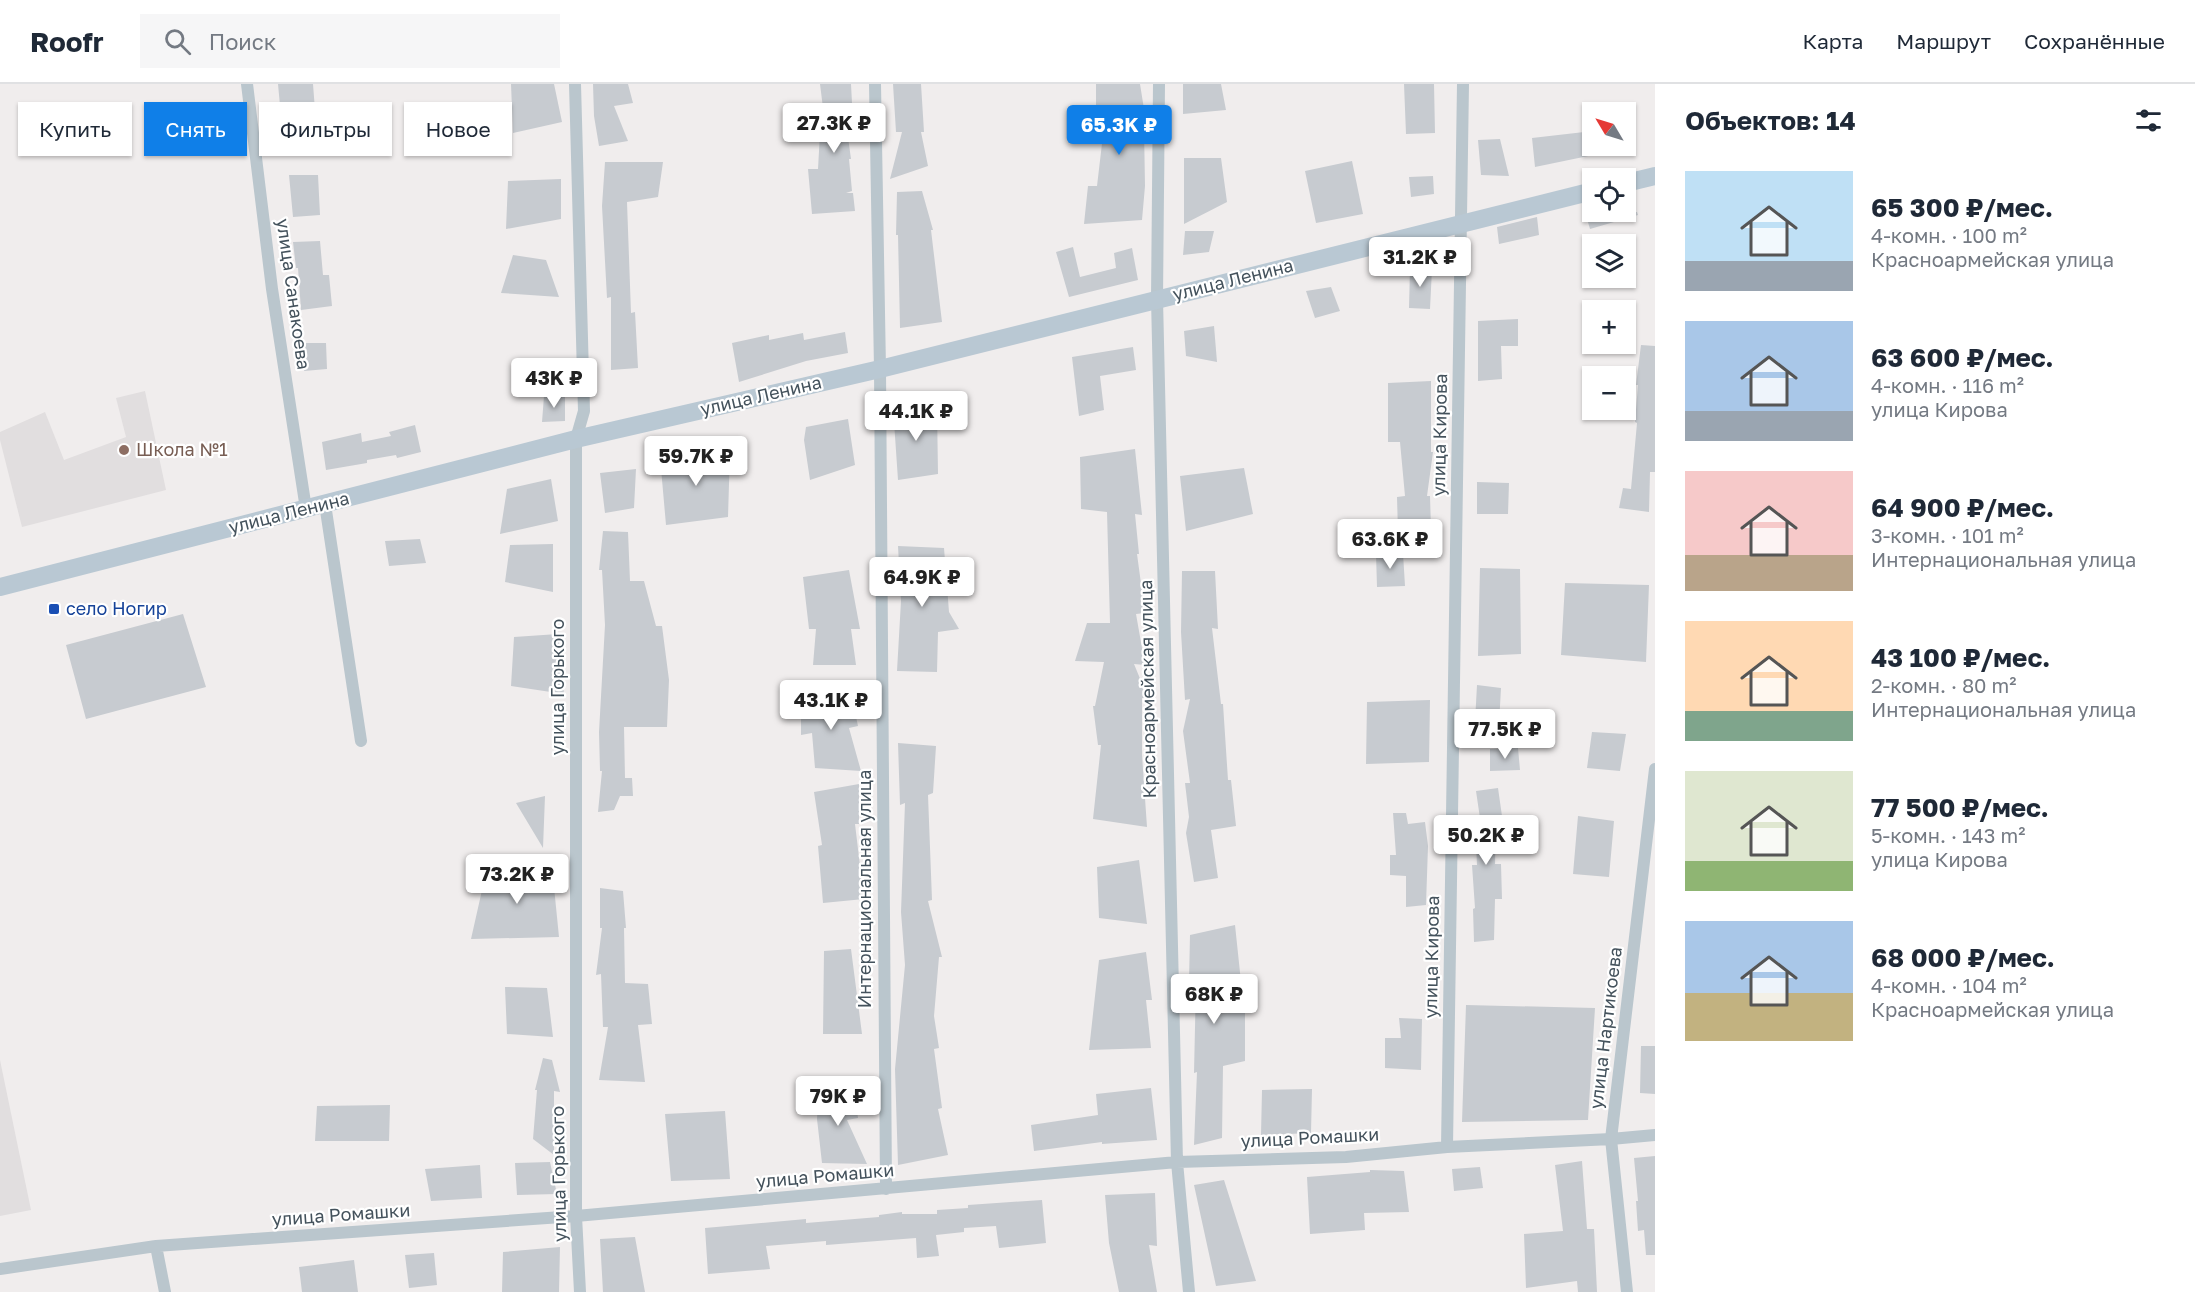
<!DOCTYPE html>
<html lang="ru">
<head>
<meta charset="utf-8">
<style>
  body { margin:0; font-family:"Golos Text",sans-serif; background:#f6f6f7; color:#1f2937; height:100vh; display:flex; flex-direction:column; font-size:22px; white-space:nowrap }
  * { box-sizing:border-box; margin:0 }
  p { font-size:20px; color:#747a83 }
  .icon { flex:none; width:33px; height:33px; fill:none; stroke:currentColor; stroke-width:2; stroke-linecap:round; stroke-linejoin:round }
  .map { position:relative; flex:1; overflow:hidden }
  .details { display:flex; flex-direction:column; background:#fff; width:540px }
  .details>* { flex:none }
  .banner { position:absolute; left:18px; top:18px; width:570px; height:54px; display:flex; gap:12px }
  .needle { width:39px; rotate:308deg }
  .buttons { position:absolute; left:1582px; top:18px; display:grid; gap:12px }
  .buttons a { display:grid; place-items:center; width:54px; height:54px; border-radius:0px; background:#fff; box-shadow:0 2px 4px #0004; font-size:30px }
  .price { position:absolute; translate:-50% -51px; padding:0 14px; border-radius:6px; background:#fff; color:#222; font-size:20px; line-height:39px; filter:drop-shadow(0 2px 3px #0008) }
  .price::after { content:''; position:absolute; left:50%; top:36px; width:18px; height:14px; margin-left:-9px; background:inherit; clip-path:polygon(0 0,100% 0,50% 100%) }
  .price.current { background:#0f7fe8; color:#fff }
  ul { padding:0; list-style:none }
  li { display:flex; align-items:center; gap:18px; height:150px; padding:0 30px }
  li span { display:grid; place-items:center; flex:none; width:168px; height:120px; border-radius:0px; color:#555 }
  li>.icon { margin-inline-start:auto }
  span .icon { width:72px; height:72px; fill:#fffc; stroke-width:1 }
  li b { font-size:26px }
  h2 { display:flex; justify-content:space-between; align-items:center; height:72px; padding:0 30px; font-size:26px }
  .pill { padding:0 21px; border-radius:0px; background:#fff; box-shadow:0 2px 4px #0004; font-size:21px; line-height:54px }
  .pill.current { background:#0f7fe8; color:#fff }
  header { display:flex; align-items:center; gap:36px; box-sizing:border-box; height:84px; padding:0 30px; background:#fff; border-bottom:2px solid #e0e1e3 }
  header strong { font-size:28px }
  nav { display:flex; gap:33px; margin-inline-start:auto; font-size:21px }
  .search { width:420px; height:54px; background:#f6f6f7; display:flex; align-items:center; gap:15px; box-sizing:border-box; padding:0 21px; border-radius:0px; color:#747a83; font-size:22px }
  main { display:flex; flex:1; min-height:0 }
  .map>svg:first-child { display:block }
</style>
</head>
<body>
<header>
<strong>Roofr</strong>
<div class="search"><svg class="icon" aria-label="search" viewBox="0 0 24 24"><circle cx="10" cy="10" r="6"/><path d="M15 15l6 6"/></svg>Поиск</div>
<nav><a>Карта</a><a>Маршрут</a><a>Сохранённые</a></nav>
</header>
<main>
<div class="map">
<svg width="1655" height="1208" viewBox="0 0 1655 1208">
  <rect width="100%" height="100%" fill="#f0eded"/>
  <path fill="#e1dedf" d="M145,307L166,406L22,443L0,356V348L45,328L64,376L126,353L116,314Z
    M0,976L31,1126L0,1132Z"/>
  <path fill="#c7cbd0" d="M278,0H313L316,39L282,43Z
    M511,0H554L562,38L513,49Z
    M593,0H628L633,19L614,22L628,57L599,62L594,32Z
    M820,0H851L853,38L846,39L851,75H849L852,107L846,109H853L855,127L812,130L808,85H818L820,49L826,48Z
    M893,0H921L924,48H921L928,82L890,95L902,48H896Z
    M1096,0H1140L1147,44H1144L1145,102L1142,136L1084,140L1088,102H1097L1103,51L1096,52Z
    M1183,0H1221L1226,26L1183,30Z
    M1404,0H1434L1435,49L1406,50Z
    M1593,47V71L1535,83L1532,54Z
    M1500,55L1509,92L1481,91L1478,56Z
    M1184,74H1221L1227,118L1184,140Z
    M1352,77L1363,130L1316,139L1305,87Z
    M605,78H663L658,113L627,118L631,229L635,228L638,284L611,286V213L607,214L602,122Z
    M289,91H318L320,131L293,133Z
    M1433,92L1434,110L1411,113L1409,93Z
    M561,95V135L506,145L508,97Z
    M922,107L933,146H931L942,238L900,244L898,151H896L897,108Z
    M1585,128H1637L1638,131L1590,145Z
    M1537,133L1539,151L1499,160L1497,143Z
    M1185,147H1214L1209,168L1183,171Z
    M320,157L323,191H329L332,222L301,226L298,184H296L293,158Z
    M1073,163L1080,193L1116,184L1114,169L1132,164L1138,196L1069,213L1056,168Z
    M513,171L546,176L559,213L501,209Z
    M1410,184L1432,185L1430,225L1409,224Z
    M1331,203L1340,227L1315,234L1306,207Z
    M1518,235V262H1501L1502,295L1478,297V237Z
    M1214,242L1217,278L1186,272L1184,247Z
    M845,248L848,269L806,277L739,298L732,259L769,251V256L803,249L804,256Z
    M303,259H326L327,285L304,287Z
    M1641,261L1655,262V388H1650L1649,428L1619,424L1623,404L1631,405L1637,339L1635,338L1638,301H1636Z
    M1133,263L1136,286L1100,292L1104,326L1079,332L1072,273Z
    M1431,297V368H1433L1427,412H1430L1431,445L1398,448L1397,413L1405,412L1400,358H1388V299Z
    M544,312L565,313V337L542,338Z
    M893,323L937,324L938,390L898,396Z
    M848,335L855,381L810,396L804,356L806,343Z
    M415,341L421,368L397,374L396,371L367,376V379L326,386L322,358L361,349L362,358L391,352L389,348Z
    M1135,365L1142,431L1135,430L1139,470H1137L1145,529L1136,530L1145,581L1134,580L1148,614H1142V671L1147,743L1093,735L1101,661H1098L1093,622H1095L1104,578L1075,577L1087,539H1110L1107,428L1081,425L1080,373Z
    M730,368L728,433L666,441L660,373Z
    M1244,384L1253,430L1186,447L1180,392Z
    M636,385L634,424L605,429L600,389Z
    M551,395L558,437L500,450L507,405Z
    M1477,398L1509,399L1508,430H1477Z
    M603,447L628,448L630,497H644L656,542H662L669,596L667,643H624L625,694H632L633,712H620L614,726L598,728L602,687H600L599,648L605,541L602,486H599Z
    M420,455L426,479L389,482L385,457Z
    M553,460V508L505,498L510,461Z
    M898,462L944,464L949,528L959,545L938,548L937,588L897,587L901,517Z
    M1403,469L1405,502L1377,503L1376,470Z
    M1480,484L1520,485L1521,570L1478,572Z
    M849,486L860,545H851L856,581H813L816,545H809L803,493Z
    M1182,487H1215L1218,545L1212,544L1221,620H1223L1228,696H1231L1236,742L1211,746L1218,794L1194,798L1186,749L1189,733L1185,699H1190L1183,647L1190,615L1185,616L1181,548Z
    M1565,499L1649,501L1646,578L1561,571Z
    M183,530L206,603L86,635L66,561Z
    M558,550L564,610L511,602L514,553Z
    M1477,601L1501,604L1498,658L1474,656Z
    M851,609L858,642L849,644L861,687L815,684L812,649L801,651V615Z
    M1430,616L1429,678L1366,680L1367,618Z
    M1592,648L1626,650L1620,687L1587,684Z
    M898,659L936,662L933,709L928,711L932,816L928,817L942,873H939L934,932L939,964L934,965L942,1024L938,1025L948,1071L898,1081L895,985L905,881L901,828L905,719L900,721Z
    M1518,664L1520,686L1490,687V665Z
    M859,700V740H855L864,815L823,819L818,762L822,761L814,708Z
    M1498,704L1502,732L1496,733L1495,780H1501L1502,815H1495L1494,856L1474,858L1473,825L1475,824L1472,781H1477L1475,741H1481L1476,707Z
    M545,712L543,764L516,719Z
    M1393,729H1406L1408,740L1425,738L1428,762L1426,821L1406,823V792L1390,791V771H1396Z
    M1578,732L1614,737L1609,793L1573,790Z
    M1139,776L1147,840L1099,834L1097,783Z
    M552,783L559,853L471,855L487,784Z
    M600,804L623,807L626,844H624L625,899L648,900L652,940L638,941L645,998L599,996L608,943H603L601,890L596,891L602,844H600Z
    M1235,841L1241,898H1228L1224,924L1245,928V977L1223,982L1222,1054L1194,1061L1197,988L1194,989L1196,898H1189L1190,851Z
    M851,865L862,950H823L824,867Z
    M1146,868L1152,916H1146L1151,964L1089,966L1099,876Z
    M505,903L547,904L553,953L507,950Z
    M1466,921L1595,924L1588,1036L1462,1038Z
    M1399,934L1422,935L1421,986L1385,984V954H1401Z
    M1641,962H1655V1010L1640,1009Z
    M543,974L552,976L560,1008L554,1007V1071L533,1055L537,1006H535Z
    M819,1004L854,1005L858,1034L847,1036L867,1080L822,1079L817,1035Z
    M1151,1004L1157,1056L1102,1060V1058L1034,1067L1031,1041L1098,1031L1096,1010Z
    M1312,1005L1311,1049L1261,1051L1262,1006Z
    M390,1021L389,1057H315L317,1022Z
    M725,1027L730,1095L671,1097L665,1030Z
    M1655,1072V1171H1646L1644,1146L1638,1147L1636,1117H1638L1634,1074Z
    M1582,1077L1587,1145H1594L1597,1208H1578L1577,1197L1526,1204L1524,1150L1563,1147L1555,1081Z
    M550,1078L557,1110L517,1111L515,1079Z
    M480,1081L482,1114L431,1117L425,1085Z
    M1480,1083L1483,1104L1454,1107L1452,1085Z
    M1370,1086L1404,1087L1409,1128L1364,1129L1365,1146L1310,1150L1307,1093L1370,1088Z
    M1224,1096L1256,1197L1216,1202L1194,1101Z
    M1155,1109L1157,1162L1149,1161L1157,1208H1119L1109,1159L1105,1111Z
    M1042,1116L1046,1159L999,1164L996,1142L964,1144V1148L936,1151L939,1172L917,1174L916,1154L826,1161V1157L766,1162L770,1185L708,1190L705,1144L806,1135V1139L879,1133V1131L902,1128V1130H937V1126L968,1124V1121Z
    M635,1153L645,1208H603L600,1155Z
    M560,1163L559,1208H502L503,1168Z
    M434,1169L437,1201L409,1204L405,1171Z
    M354,1176L358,1208H302L299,1183Z"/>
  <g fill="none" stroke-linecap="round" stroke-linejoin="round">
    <path stroke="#bac6cd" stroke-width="12" d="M247,0L272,205L306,425
      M575,0L584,327L576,355V1132L580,1208
      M875,0L880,285L886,1105
      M1159,0L1157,215L1177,1078L1189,1208
      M325,420L361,657
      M1447,1063L1463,0
      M156,1162L165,1208
      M0,1185L156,1162L576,1132L1177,1078L1346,1073L1447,1063L1611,1055L1655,1051
      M1627,1208L1611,1055L1655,685"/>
    <path stroke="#b9c8d3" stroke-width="18" d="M1626,99L1655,92
      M0,503L576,355L880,285L1593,107"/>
  </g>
  <circle fill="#8d6e63" stroke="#fff" stroke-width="2" cx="124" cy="366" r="6"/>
  <rect fill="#1a4fb4" stroke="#fff" stroke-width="2" x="48" y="519" width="12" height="12" rx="3"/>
  <g text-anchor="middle" stroke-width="4.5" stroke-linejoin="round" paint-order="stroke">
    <g font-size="18" fill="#44525c" stroke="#fff">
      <text transform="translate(1233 196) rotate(-14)" y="6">улица Ленина</text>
      <text transform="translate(293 210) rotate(82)" y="6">улица Санакоева</text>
      <text transform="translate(761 312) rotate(-13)" y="6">улица Ленина</text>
      <text transform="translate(1440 351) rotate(-89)" y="6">улица Кирова</text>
      <text transform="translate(289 429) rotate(-14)" y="6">улица Ленина</text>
      <text transform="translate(558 603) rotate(-90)" y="6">улица Горького</text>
      <text transform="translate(1148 605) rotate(-91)" y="6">Красноармейская улица</text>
      <text transform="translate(865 805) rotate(-90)" y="6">Интернациональная улица</text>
      <text transform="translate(1432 873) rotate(-89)" y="6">улица Кирова</text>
      <text transform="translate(1606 944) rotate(-83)" y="6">улица Нартикоева</text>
      <text transform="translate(1310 1054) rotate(-3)" y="6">улица Ромашки</text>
      <text transform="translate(559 1090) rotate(-91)" y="6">улица Горького</text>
      <text transform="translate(825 1092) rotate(-5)" y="6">улица Ромашки</text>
      <text transform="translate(341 1131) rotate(-4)" y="6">улица Ромашки</text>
    </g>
    <g font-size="18" fill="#785e54" stroke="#fff" text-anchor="start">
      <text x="136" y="372">Школа №1</text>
    </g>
    <g font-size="18" fill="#164399" stroke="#fff" text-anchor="start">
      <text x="66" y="531">село Ногир</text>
    </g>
  </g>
</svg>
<div class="buttons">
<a><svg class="needle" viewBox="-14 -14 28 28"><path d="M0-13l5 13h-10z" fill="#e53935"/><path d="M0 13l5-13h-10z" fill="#747a83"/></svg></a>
<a><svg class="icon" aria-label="locate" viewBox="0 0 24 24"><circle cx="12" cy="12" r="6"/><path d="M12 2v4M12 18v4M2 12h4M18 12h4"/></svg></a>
<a><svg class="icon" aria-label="layers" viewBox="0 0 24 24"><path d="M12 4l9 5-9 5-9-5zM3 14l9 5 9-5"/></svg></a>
<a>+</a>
<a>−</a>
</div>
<b class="price" style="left:834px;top:70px">27.3K ₽</b>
<b class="price current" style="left:1119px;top:72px">65.3K ₽</b>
<b class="price" style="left:1420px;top:204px">31.2K ₽</b>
<b class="price" style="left:554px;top:325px">43K ₽</b>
<b class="price" style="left:916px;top:358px">44.1K ₽</b>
<b class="price" style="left:696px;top:403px">59.7K ₽</b>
<b class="price" style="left:1390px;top:486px">63.6K ₽</b>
<b class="price" style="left:922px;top:524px">64.9K ₽</b>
<b class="price" style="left:831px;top:647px">43.1K ₽</b>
<b class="price" style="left:1505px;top:676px">77.5K ₽</b>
<b class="price" style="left:1486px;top:782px">50.2K ₽</b>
<b class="price" style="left:517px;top:821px">73.2K ₽</b>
<b class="price" style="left:1214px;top:941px">68K ₽</b>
<b class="price" style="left:838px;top:1043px">79K ₽</b>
<div class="banner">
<a class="pill">Купить</a>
<a class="pill current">Снять</a>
<a class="pill">Фильтры</a>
<a class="pill">Новое</a>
</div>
</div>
<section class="details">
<h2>Объектов: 14<svg class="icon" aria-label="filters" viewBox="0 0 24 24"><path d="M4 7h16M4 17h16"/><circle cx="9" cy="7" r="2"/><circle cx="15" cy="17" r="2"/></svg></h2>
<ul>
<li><span style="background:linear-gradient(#bfe0f5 75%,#9aa5b1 0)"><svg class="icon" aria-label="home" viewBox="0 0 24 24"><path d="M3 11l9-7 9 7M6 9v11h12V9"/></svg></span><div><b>65 300 ₽/мес.</b><p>4-комн. · 100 m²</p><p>Красноармейская улица</p></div></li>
<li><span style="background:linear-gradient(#a9c7e8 75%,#9aa5b1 0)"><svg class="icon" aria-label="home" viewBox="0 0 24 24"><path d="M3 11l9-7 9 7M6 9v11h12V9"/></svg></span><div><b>63 600 ₽/мес.</b><p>4-комн. · 116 m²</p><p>улица Кирова</p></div></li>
<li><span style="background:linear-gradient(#f6c9c9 70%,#b9a48a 0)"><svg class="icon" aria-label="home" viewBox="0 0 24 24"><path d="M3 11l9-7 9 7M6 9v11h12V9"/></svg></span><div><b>64 900 ₽/мес.</b><p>3-комн. · 101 m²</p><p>Интернациональная улица</p></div></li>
<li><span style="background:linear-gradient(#ffd9b3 75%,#7fa58c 0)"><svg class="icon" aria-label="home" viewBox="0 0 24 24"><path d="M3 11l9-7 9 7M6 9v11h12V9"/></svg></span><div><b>43 100 ₽/мес.</b><p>2-комн. · 80 m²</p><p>Интернациональная улица</p></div></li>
<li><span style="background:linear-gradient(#dfe7d0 75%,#8fb573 0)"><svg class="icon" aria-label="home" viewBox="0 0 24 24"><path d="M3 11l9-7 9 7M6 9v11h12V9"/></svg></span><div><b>77 500 ₽/мес.</b><p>5-комн. · 143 m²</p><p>улица Кирова</p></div></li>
<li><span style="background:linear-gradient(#a9c7e8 60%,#c2b280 0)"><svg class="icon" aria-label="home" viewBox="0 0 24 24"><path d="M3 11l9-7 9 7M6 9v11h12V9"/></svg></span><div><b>68 000 ₽/мес.</b><p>4-комн. · 104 m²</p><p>Красноармейская улица</p></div></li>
</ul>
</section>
</main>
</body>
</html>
